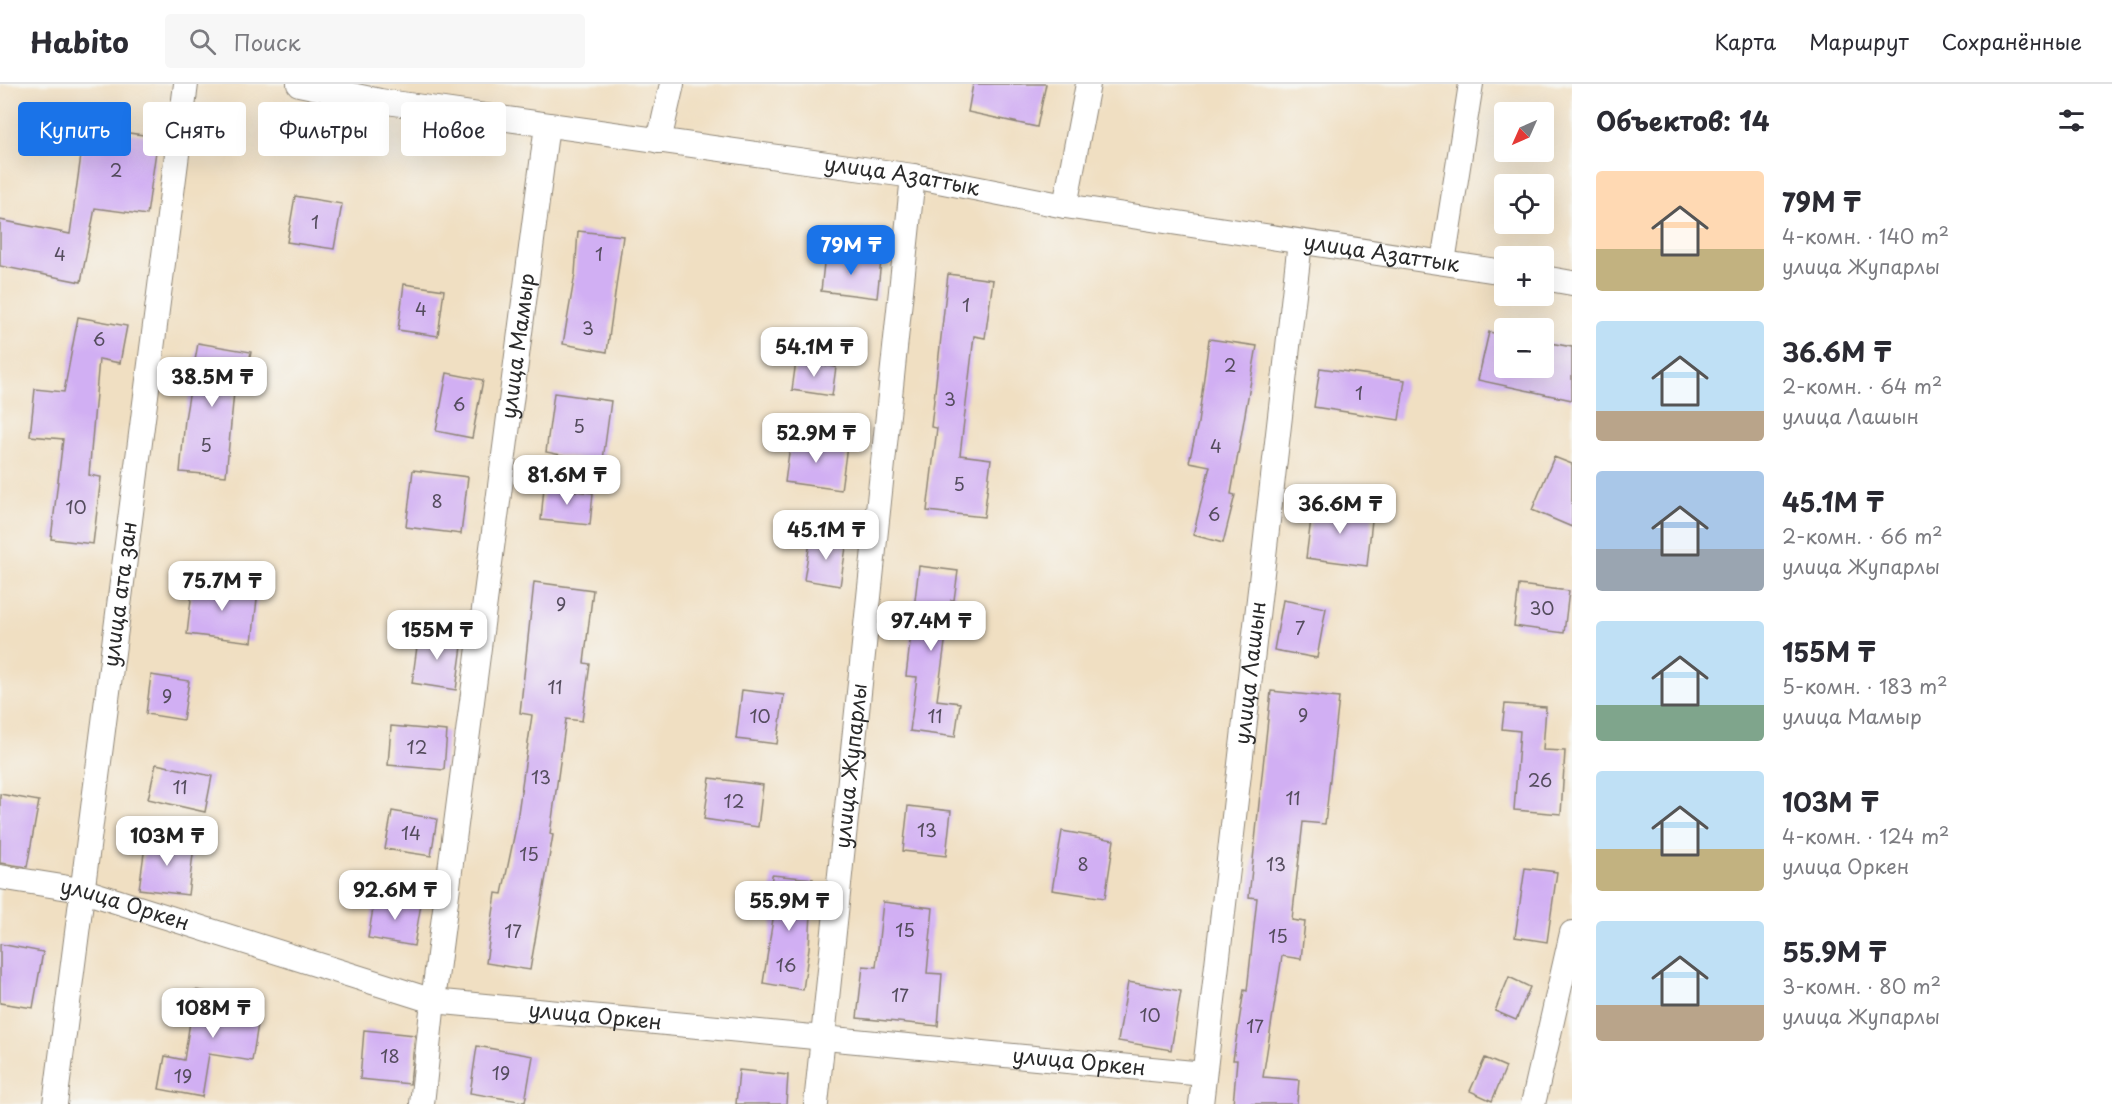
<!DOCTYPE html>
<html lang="ru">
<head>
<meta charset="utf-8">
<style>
  body { margin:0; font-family:"Playpen Sans",sans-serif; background:#f7f7f7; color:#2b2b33; height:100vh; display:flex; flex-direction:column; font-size:22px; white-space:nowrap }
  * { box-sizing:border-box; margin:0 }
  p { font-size:20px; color:#7c7c81 }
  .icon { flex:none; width:33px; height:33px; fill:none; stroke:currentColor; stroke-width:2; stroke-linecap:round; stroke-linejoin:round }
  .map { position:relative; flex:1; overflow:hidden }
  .details { display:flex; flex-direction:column; background:#fff; width:540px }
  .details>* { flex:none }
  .top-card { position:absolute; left:18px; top:18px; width:570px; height:54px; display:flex; gap:12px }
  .needle { width:39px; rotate:225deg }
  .controls { position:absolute; left:1494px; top:18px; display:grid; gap:12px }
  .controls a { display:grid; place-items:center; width:60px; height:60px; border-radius:6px; background:#fff; box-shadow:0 6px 24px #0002; font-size:30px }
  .price { position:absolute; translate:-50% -51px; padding:0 14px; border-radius:12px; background:#fff; color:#222; font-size:20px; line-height:39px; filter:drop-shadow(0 2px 3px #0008) }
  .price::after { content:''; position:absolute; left:50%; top:36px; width:18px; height:14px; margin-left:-9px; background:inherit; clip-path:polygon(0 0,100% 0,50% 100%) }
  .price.current { background:#1a73e8; color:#fff }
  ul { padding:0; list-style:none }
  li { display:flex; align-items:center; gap:18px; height:150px; padding:0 24px }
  li span { display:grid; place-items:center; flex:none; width:168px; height:120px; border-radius:6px; color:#555 }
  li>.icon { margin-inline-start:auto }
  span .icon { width:72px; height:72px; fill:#fffc; stroke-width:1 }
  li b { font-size:26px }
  h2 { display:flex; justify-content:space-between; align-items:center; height:72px; padding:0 24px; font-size:26px }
  .chip { padding:0 21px; border-radius:6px; background:#fff; box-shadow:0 6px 24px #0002; font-size:21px; line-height:54px }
  .chip.current { background:#1a73e8; color:#fff }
  header { display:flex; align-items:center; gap:36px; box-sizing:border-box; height:84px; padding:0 30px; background:#fff; border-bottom:2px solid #e1e1e2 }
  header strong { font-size:28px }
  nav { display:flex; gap:33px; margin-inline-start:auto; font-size:21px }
  .search { width:420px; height:54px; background:#f7f7f7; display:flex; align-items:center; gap:15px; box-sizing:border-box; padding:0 21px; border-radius:6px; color:#7c7c81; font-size:22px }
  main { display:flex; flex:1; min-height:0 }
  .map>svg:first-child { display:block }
</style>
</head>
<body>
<header>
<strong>Habito</strong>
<div class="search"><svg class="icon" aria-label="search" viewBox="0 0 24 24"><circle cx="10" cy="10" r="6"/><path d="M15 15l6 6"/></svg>Поиск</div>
<nav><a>Карта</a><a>Маршрут</a><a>Сохранённые</a></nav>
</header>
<main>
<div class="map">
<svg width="1572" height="1020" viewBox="0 0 1572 1020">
  <rect width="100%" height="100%" fill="#f6f6f2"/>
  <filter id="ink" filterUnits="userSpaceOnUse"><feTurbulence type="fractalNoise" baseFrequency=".0167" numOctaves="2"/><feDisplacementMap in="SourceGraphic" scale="12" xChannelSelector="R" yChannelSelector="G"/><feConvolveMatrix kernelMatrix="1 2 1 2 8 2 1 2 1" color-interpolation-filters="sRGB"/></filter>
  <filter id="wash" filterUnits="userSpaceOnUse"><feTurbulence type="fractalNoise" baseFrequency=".008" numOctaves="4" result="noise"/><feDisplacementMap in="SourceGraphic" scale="24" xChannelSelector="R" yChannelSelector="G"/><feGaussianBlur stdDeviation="1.35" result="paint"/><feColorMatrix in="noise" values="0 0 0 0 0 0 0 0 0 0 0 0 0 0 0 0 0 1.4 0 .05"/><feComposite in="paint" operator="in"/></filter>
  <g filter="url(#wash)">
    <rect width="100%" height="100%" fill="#f0dfc2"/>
    <g id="blocks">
      <path fill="#d1aff3" d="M973,0H1046L1037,43L968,28Z
        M85,43L158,53L147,131L95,124L81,198L0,182V136L70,150Z
        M295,112L342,120L334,165L287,158Z
        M578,147L623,152L607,268L563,260L575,190Z
        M825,170L881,177L877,214L821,207Z
        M948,190L993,196L985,254L974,252L960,371L991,375L984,433L927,427L937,344L931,343Z
        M404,200L444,206L438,252L398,246Z
        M78,233L127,242L120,279L99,275L89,391L101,393L93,460L51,455L63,355L30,352L35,305L64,308Z
        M1489,248L1504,251V284H1544V258L1572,263V316L1478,296Z
        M1209,255L1257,262L1231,410L1235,411L1223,459L1193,451L1210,382L1189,378L1198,339Z
        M198,259L251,268L243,310L234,308L226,392L180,388L185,335Z
        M796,277L836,283L832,312L792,306Z
        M1320,284L1405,296L1399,336L1314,323Z
        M447,289L483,296L472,354L436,347Z
        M554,309L611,317L603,376L597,375V378L546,368Z
        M791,354L847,362L841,406L785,398Z
        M1554,373L1572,380V443L1532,426Z
        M413,386L468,393L461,450L406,443Z
        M544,403L593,409L590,441L541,436Z
        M1313,420L1373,427L1367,482L1306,474Z
        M811,452L847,457L840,502L804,496Z
        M919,482L958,487L954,516H951L937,616L960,619L955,653L910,647L917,593L906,592Z
        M193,498L258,507L252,558L187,550Z
        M534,498L593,506L584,579L590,580L582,637L566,635L550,750L553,751L530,886L486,879L496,809L502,810L516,743L532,631L520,629Z
        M1519,501L1569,507L1564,549L1514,542Z
        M1283,516L1326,524L1317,574L1274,566Z
        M419,548L463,555L456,606L412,599Z
        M151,591L189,597L183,636L146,630Z
        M742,606L784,611L777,660L736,655Z
        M1271,607L1339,614L1325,740L1303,738L1292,836L1305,838L1301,875L1282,872L1263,993L1299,996L1297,1020H1233L1237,976H1233L1244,906L1247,907L1257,814L1249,813Z
        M1505,620L1546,623L1543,666L1565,667L1561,730L1514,726L1520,647L1502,645Z
        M391,642L447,647L444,686L388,681Z
        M156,680L212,692L205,728L148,715Z
        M710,694L763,701L758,743L704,735Z
        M0,710L39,717L27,783L0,779Z
        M908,722L951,727L946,772L903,767Z
        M392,727L437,735L431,772L385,765Z
        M1062,747L1114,756L1105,814L1052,806Z
        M146,755L194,762L188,811L139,805Z
        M1525,784L1557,788L1547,858L1515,853Z
        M772,791L813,795L809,864L803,906L763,899L773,835L769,834Z
        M375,813L421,820L414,862L368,854Z
        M883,818L933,824L927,889L942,890L938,942L857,934L863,882L876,883Z
        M0,860L43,868L33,924L0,919Z
        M1509,893L1530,903L1516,936L1495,927Z
        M1128,898L1181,907L1171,966L1118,957Z
        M195,906L262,916L252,977L209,970L202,1013L159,1005L165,972L184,976Z
        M364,946L415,951L410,1000L360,995Z
        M477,962L533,972L525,1018L470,1009Z
        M1485,974L1506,983L1492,1017L1470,1007Z
        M739,986L788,991L786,1020H736Z"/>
    </g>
  </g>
  <g filter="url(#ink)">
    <use href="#blocks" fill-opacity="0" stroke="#8e8576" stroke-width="1.5"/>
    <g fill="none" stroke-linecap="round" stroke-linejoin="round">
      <g stroke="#8e8576" stroke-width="26">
        <g id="street">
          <path id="s1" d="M299,0L380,17L913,92L1065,122L1504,188"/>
          <path d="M659,57L672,0"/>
          <path d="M1065,122L1088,0"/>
          <path d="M1443,178L1471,0"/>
          <path d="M1544,194L1572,199"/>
          <path id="s2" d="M0,793L81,806L433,917L1204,990"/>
          <path id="s3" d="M55,1020L186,0"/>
          <path id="s4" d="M422,1020L433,917L547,41"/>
          <path id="s5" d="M816,1020L913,92"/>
          <path id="s6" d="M1201,1020L1300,158"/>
          <path d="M1533,1020L1572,849"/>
        </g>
      </g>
      <use href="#street" stroke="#fff" stroke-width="24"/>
    </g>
  </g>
  <g text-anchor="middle" stroke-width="4.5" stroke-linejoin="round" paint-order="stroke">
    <g font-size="18" fill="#544c5d">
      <text x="116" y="93">2</text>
      <text x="315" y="145">1</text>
      <text x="60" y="177">4</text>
      <text x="599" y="177">1</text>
      <text x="966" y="228">1</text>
      <text x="421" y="232">4</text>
      <text x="588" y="251">3</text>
      <text x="99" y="262">6</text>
      <text x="1230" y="288">2</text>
      <text x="1359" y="316">1</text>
      <text x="950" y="322">3</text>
      <text x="459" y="327">6</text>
      <text x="579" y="349">5</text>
      <text x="206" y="368">5</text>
      <text x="1216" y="369">4</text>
      <text x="959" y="407">5</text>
      <text x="437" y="424">8</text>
      <text x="76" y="430">10</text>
      <text x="1214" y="437">6</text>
      <text x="561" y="527">9</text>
      <text x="1542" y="531">30</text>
      <text x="1300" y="551">7</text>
      <text x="555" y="610">11</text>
      <text x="167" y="619">9</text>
      <text x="1303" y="638">9</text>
      <text x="760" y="639">10</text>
      <text x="935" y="639">11</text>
      <text x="417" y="670">12</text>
      <text x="541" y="700">13</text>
      <text x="1540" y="703">26</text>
      <text x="180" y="710">11</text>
      <text x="1293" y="721">11</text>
      <text x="734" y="724">12</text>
      <text x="927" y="753">13</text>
      <text x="411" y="756">14</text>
      <text x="529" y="777">15</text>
      <text x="1083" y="787">8</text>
      <text x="1276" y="787">13</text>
      <text x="905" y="853">15</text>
      <text x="513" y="854">17</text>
      <text x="1278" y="859">15</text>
      <text x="786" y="888">16</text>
      <text x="900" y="918">17</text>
      <text x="1150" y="938">10</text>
      <text x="1255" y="949">17</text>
      <text x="390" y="979">18</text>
      <text x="501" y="996">19</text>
      <text x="183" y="999">19</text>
    </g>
    <g font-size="21" fill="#2b2b2b" stroke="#f6f6f2">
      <text dy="7" stroke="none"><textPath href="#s1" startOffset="610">улица Азаттык</textPath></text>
      <text dy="7" stroke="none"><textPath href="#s1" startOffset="1096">улица Азаттык</textPath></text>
      <text dy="7" stroke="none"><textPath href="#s4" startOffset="764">улица Мамыр</textPath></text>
      <text dy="7" stroke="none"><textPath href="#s3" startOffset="514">улица ата зан</textPath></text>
      <text dy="7" stroke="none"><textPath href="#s6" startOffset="434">улица Лашын</textPath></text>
      <text dy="7" stroke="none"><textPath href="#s5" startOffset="340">улица Жупарлы</textPath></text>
      <text dy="7" stroke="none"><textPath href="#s2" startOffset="128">улица Оркен</textPath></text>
      <text dy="7" stroke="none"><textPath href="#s2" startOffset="614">улица Оркен</textPath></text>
      <text dy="7" stroke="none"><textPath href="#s2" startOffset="1100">улица Оркен</textPath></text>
    </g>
  </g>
</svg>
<div class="controls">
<a><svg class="needle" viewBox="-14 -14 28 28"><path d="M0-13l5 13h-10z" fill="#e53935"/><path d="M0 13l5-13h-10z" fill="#7c7c81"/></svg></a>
<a><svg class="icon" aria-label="locate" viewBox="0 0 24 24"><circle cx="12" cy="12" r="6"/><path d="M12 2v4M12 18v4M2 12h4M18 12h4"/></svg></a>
<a>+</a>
<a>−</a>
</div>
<b class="price current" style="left:851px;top:192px">79M ₸</b>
<b class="price" style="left:814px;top:294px">54.1M ₸</b>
<b class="price" style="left:212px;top:324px">38.5M ₸</b>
<b class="price" style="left:816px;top:380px">52.9M ₸</b>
<b class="price" style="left:567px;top:422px">81.6M ₸</b>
<b class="price" style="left:1340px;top:451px">36.6M ₸</b>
<b class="price" style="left:826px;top:477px">45.1M ₸</b>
<b class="price" style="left:222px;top:528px">75.7M ₸</b>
<b class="price" style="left:931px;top:568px">97.4M ₸</b>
<b class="price" style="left:437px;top:577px">155M ₸</b>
<b class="price" style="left:167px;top:783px">103M ₸</b>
<b class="price" style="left:395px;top:837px">92.6M ₸</b>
<b class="price" style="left:789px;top:848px">55.9M ₸</b>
<b class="price" style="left:213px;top:955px">108M ₸</b>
<div class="top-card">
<a class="chip current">Купить</a>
<a class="chip">Снять</a>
<a class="chip">Фильтры</a>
<a class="chip">Новое</a>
</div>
</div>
<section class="details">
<h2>Объектов: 14<svg class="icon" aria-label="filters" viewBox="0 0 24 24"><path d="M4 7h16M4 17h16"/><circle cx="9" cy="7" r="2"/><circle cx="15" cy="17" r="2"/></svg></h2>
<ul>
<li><span style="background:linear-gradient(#ffd9b3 65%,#c2b280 0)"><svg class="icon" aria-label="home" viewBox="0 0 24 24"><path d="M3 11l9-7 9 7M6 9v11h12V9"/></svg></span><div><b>79M ₸</b><p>4-комн. · 140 m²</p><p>улица Жупарлы</p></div></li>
<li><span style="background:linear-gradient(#bfe0f5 75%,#b9a48a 0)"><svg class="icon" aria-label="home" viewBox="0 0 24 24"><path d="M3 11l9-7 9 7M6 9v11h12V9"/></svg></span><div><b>36.6M ₸</b><p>2-комн. · 64 m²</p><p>улица Лашын</p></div></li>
<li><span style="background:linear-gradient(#a9c7e8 65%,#9aa5b1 0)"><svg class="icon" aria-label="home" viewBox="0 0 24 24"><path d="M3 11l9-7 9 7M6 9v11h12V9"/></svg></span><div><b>45.1M ₸</b><p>2-комн. · 66 m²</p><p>улица Жупарлы</p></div></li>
<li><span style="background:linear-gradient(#bfe0f5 70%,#7fa58c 0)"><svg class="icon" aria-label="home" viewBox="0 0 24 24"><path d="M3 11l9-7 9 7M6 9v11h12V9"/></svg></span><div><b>155M ₸</b><p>5-комн. · 183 m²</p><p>улица Мамыр</p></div></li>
<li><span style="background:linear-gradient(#bfe0f5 65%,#c2b280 0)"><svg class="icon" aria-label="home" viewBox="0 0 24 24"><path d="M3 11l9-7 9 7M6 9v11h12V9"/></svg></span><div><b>103M ₸</b><p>4-комн. · 124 m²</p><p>улица Оркен</p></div></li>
<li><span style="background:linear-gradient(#bfe0f5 70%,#b9a48a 0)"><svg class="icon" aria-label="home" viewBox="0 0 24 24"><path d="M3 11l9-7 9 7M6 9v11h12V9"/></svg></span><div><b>55.9M ₸</b><p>3-комн. · 80 m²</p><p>улица Жупарлы</p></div></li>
</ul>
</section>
</main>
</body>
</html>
